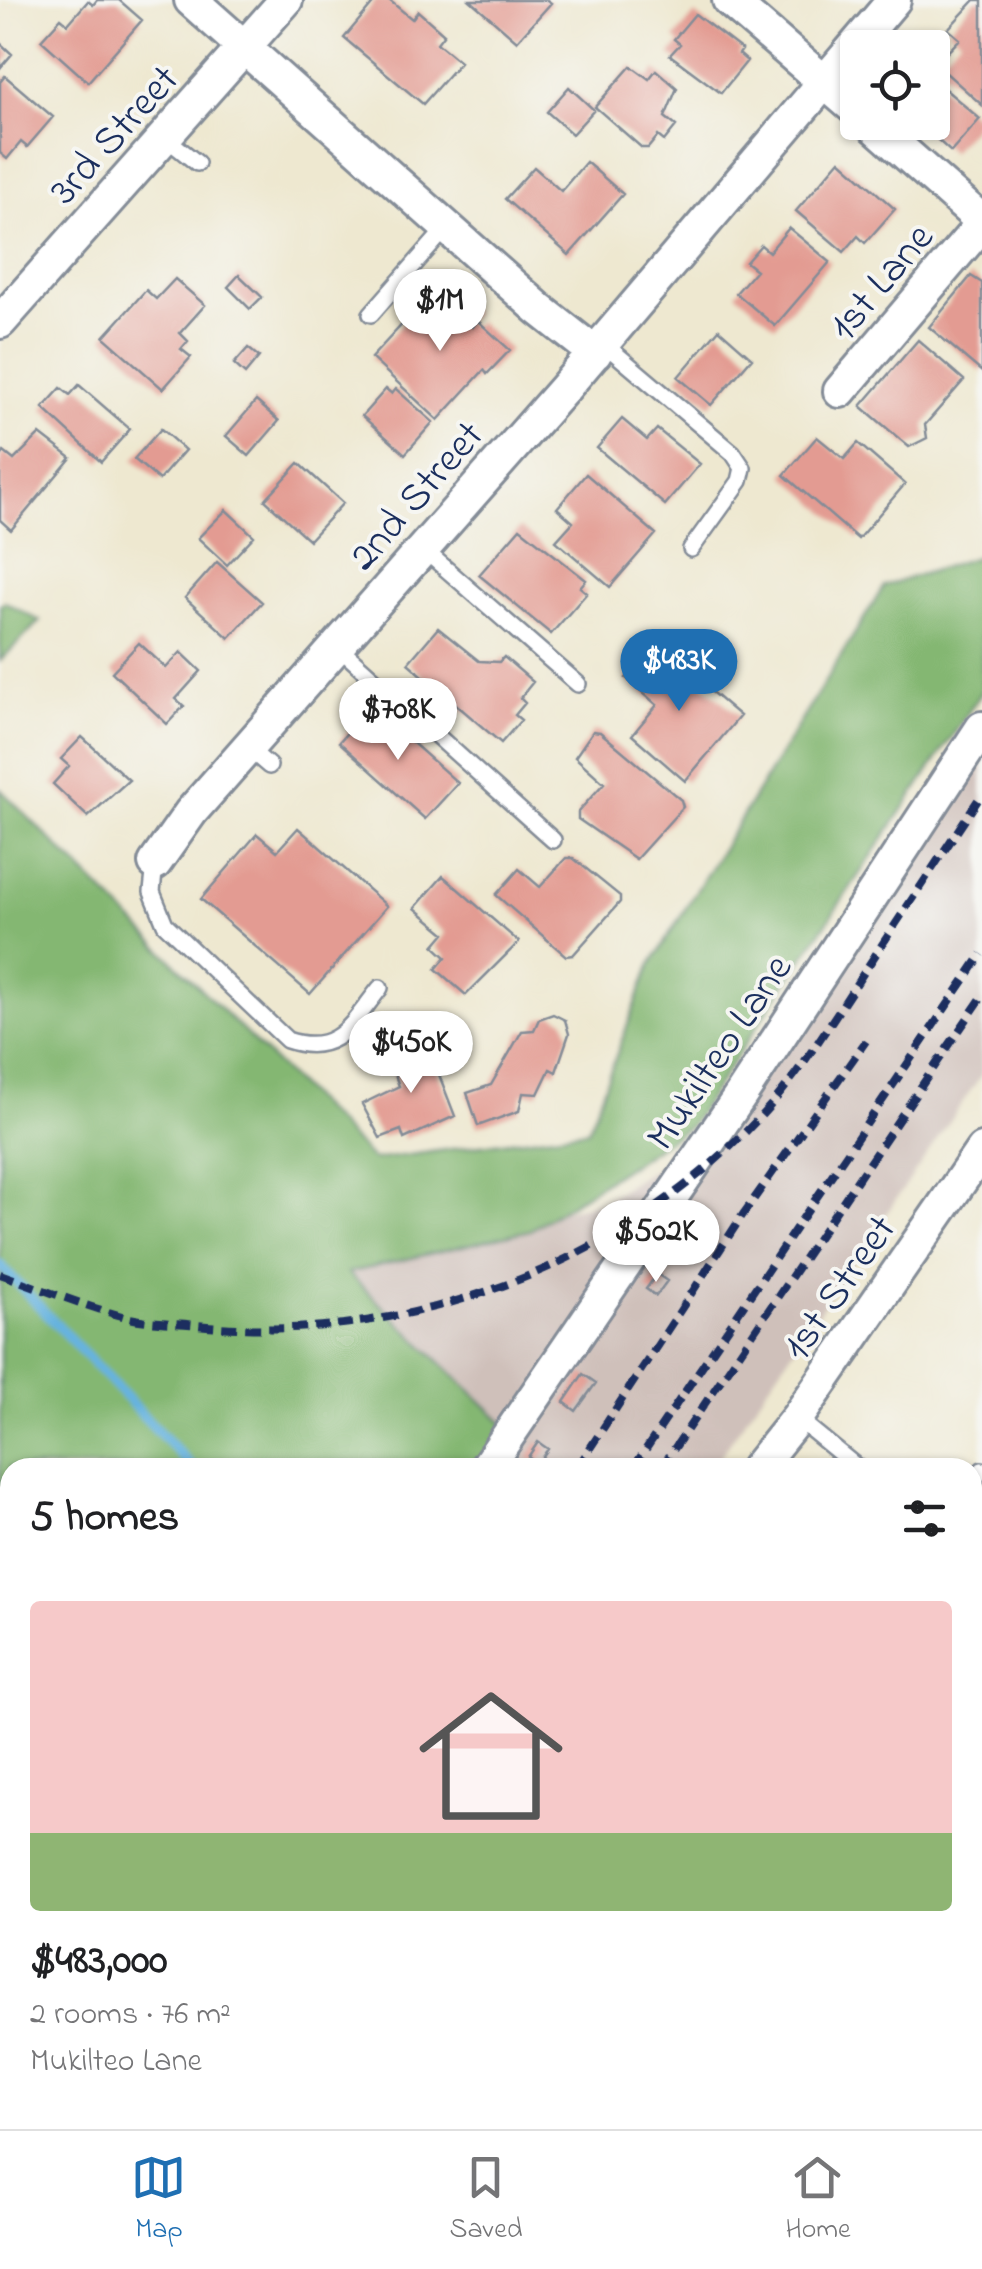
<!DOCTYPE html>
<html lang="en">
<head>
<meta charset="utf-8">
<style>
  body { margin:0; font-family:"Indie Flower",sans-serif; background:#f2f2f2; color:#202124; height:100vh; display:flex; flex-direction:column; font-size:38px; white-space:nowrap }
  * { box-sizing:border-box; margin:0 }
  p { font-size:32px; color:#757577 }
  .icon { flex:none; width:55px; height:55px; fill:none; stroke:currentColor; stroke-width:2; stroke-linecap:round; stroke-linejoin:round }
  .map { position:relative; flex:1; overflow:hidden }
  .side { position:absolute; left:0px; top:1458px; width:982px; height:672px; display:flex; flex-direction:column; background:#fff; border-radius:30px 30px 0 0; box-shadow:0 2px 8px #0004 }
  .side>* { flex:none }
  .tools { position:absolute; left:840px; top:30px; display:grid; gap:20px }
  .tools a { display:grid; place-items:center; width:110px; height:110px; border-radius:10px; background:#fff; box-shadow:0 2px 8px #0004; font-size:50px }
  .price { position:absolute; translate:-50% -85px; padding:0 22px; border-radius:35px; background:#fff; color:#222; font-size:32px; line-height:65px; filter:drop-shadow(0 2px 5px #0008) }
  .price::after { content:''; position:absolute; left:50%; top:60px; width:30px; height:22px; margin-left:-15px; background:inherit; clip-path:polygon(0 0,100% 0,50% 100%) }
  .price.current { background:#1f6fb2; color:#fff }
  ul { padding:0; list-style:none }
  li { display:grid; align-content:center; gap:20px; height:530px; padding:0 30px }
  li+li { border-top:2px solid #e0e0e0 }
  li span { display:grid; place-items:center; height:310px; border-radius:10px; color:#555 }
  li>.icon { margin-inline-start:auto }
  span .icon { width:180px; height:180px; fill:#fffc; stroke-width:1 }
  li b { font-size:42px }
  h2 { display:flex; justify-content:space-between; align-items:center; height:120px; padding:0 30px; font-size:42px }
  .tabs { display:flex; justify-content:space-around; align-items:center; height:140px; border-top:2px solid #e0e0e0; background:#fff; font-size:28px; color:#757577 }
  .tabs a { display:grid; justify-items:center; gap:5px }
  .tabs .current { color:#1f6fb2 }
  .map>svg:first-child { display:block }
</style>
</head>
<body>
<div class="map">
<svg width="982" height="2129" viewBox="0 0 982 2129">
  <rect width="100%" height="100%" fill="#f6f6f2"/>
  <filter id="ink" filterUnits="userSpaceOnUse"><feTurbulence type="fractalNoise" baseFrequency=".01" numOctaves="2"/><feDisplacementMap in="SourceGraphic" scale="20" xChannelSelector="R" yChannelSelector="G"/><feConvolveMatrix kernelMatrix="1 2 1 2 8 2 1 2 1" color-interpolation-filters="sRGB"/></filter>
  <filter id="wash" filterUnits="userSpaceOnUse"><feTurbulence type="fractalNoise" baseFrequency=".0048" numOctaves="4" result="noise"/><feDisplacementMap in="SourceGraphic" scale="40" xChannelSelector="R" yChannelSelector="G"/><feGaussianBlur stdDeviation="2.25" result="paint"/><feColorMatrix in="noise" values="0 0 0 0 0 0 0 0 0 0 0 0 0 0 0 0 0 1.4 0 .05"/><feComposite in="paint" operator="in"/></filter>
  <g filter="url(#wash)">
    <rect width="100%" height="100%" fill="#eee8d0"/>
    <path fill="#cfc0ba" d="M982,749V1074L713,1467H251L0,1180L323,1263L603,1201L733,1119Z
      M102,2120H293L287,2129H97Z"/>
    <path fill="#84b772" stroke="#507368" stroke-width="2.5" d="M982,555V692L690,1126L530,1230L348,1273L511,1430L474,1467L10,1468V1847L0,1843V789L373,1160L588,1130L650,966L884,586Z
      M5,602L40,621L0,661V604Z"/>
    <path fill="#66b3df" stroke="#40719e" stroke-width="2.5" d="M982,1595V2129H700L705,2120H972V1616Z"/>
    <path fill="#eee8d0" d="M982,1591V1703L973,1715L972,1604Z"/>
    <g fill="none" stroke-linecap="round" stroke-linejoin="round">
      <path stroke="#66b3df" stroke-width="10" d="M0,1265L193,1468"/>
    </g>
    <g id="blocks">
      <path fill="#e39b92" d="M97,0H119L142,20L88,82L41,40L61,18L68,24L88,1L93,5Z
        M376,0H389L412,19L418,11L444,34L437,43L460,62L423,104L344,38Z
        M470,0H547L551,3L517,41Z
        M975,0H982V105L936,64L960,39L948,29Z
        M695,14L742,50L739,54L747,61L721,93L670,55L680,44L674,39Z
        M0,43L12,54L0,68Z
        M631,66L649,79L656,70L677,88L665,117L676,126L664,141L658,136L648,148H642L595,107Z
        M5,76L53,117L27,147L21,142L7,159L0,153V82Z
        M932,78L980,119L951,152L918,122H932Z
        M569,87L594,110L572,134L547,112Z
        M840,160L895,209L865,243L858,236L844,252L796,211Z
        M586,162L623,194L569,255L505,199L534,167L561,191Z
        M789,228L830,262L775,326L736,293L756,270L746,262L761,245L769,252Z
        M239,275L262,297L250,309L228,287Z
        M971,276L982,283V372L929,327Z
        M175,279L205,305L180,333L188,341L181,349L191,357L163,389L104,337L146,290L156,299Z
        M446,288L474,313L465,322L472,327L478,321L510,350L487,374L484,370L438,420L371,358L410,316L415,320Z
        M719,329L752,358L711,405L678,377Z
        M918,340L964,380L925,425L927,438L909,447L861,406Z
        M248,348L259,357L245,374L234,364Z
        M79,385L130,429L101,462L43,408L61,388L70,395Z
        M386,389L392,394L396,389L433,422L405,454L362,416Z
        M256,401L279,421L249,456L226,436Z
        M622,419L647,440L657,429L700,464L665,505L597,448Z
        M161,429L185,450L159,480L134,459Z
        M40,434L71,458L11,530L0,520V458L4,452L14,460Z
        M817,437L844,459L858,443L905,484L858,539L784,475Z
        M299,463L343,503L309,540L265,500Z
        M586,474L656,534L610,587L556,541L573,522L557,508Z
        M226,510L254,536L227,565L198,538Z
        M520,528L586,580L580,587L587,593L551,634L479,575Z
        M217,562L262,602L229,638L185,598Z
        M438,628L479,661L499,662L504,657L533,682L520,698L525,703L515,715L521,720L501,743L408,663Z
        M139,643L166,668L181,652L201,671L176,699L184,706L167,724L112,672Z
        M655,644L740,716L685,781L632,735L657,705L626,678Z
        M371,706L458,783L425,819L339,742Z
        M593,731L600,732L681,800L683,807L636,859L578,819V812L604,783L575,757Z
        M82,737L129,780L88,817L53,784L69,766L61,759Z
        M298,828L387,906L310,994L201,899L257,834L277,851Z
        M566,858H573L620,896V902L573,955L566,956L496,895L519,869L540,887Z
        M443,876L519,942L466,995L436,969L446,957L434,946L445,933L415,908Z
        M553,1014L565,1020L569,1034L556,1072L550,1069L538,1094L523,1093L519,1111L478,1126L467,1093L491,1085L522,1031L534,1030L539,1019Z
        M416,1043L426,1056L431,1054L455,1116L404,1139L401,1130L380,1138L362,1104L399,1086L387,1054Z
        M657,1274L667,1281L656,1296L646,1289Z
        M583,1374L596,1383L576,1411L564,1402Z
        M538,1442L548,1449L537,1464L528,1457Z
        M0,1890L10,1895V1960L0,1954Z"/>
    </g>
  </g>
  <g filter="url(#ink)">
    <use href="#blocks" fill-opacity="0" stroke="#848c97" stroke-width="2.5"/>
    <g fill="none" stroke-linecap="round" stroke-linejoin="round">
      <g stroke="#848c97" stroke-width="20">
        <path id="service" d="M166,138L197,163
          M371,314L447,227
          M603,343L733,453L743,468L740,481L691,549
          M422,548L578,684
          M337,646L553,840
          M248,748L269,766
          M155,863L152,892L165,924L287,1040C337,1057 352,1023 380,988
          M797,1418L858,1468
          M972,1483L982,1470
          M316,2129L321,2120"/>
      </g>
      <g stroke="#848c97" stroke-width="38">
        <path id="minor" d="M191,0L539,309L595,353
          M729,0L858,111
          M870,122L982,221
          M0,322L286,0
          M840,391L982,224
          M155,863L191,812L563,390L894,0
          M486,1468L741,1095L982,728
          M757,1468L797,1418L982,1150
          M22,2129L30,2120"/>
      </g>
      <use href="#service" stroke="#fff" stroke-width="15"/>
      <use href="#minor" stroke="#fff" stroke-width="32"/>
      <path stroke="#1b2f5e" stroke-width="8" stroke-dasharray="15 8" stroke-linecap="butt" d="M0,1274C40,1288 81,1305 122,1316C145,1323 172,1322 197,1325C407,1347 628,1265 769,1107C802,1069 829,1025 857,983C898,920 940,857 982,794
        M577,1468L744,1213L866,1041
        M633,1468L982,954
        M661,1468L982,997
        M132,2129L138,2120
        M182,2129L189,2120
        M214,2129L220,2120"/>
    </g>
  </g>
  <g text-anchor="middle" stroke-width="8" stroke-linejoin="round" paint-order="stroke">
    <g font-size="42" fill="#1b2f5e" stroke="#f6f6f2">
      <text transform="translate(112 133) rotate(-48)" y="15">3rd Street</text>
      <text transform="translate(879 280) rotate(-50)" y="15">1st Lane</text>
      <text transform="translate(414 494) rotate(-49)" y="15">2nd Street</text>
      <text transform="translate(717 1051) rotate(-56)" y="15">Mukilteo Lane</text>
      <text transform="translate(837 1286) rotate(-55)" y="15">1st Street</text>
    </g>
  </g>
</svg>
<div class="tools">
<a><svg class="icon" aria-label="locate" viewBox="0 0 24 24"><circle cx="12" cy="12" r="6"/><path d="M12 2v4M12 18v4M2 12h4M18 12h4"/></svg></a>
</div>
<b class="price" style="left:440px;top:354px">$1M</b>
<b class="price current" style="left:679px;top:714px">$483K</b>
<b class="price" style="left:398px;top:763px">$708K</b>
<b class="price" style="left:411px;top:1096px">$450K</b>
<b class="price" style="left:656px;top:1285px">$502K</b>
<section class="side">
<h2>5 homes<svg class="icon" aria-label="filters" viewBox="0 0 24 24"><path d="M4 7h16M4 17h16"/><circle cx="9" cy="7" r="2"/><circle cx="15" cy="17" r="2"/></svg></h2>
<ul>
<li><span style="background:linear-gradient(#f6c9c9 75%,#8fb573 0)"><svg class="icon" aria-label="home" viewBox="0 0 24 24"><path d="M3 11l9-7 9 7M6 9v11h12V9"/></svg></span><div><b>$483,000</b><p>2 rooms · 76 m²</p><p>Mukilteo Lane</p></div></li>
</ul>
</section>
</div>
<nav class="tabs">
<a class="current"><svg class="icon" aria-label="map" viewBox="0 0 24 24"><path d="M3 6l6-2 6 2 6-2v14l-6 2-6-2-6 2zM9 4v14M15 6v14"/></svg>Map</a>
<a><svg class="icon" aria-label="saved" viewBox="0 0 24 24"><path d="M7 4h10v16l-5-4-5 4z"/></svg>Saved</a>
<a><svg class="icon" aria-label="home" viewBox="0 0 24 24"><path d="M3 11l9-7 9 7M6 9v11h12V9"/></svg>Home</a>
</nav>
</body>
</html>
